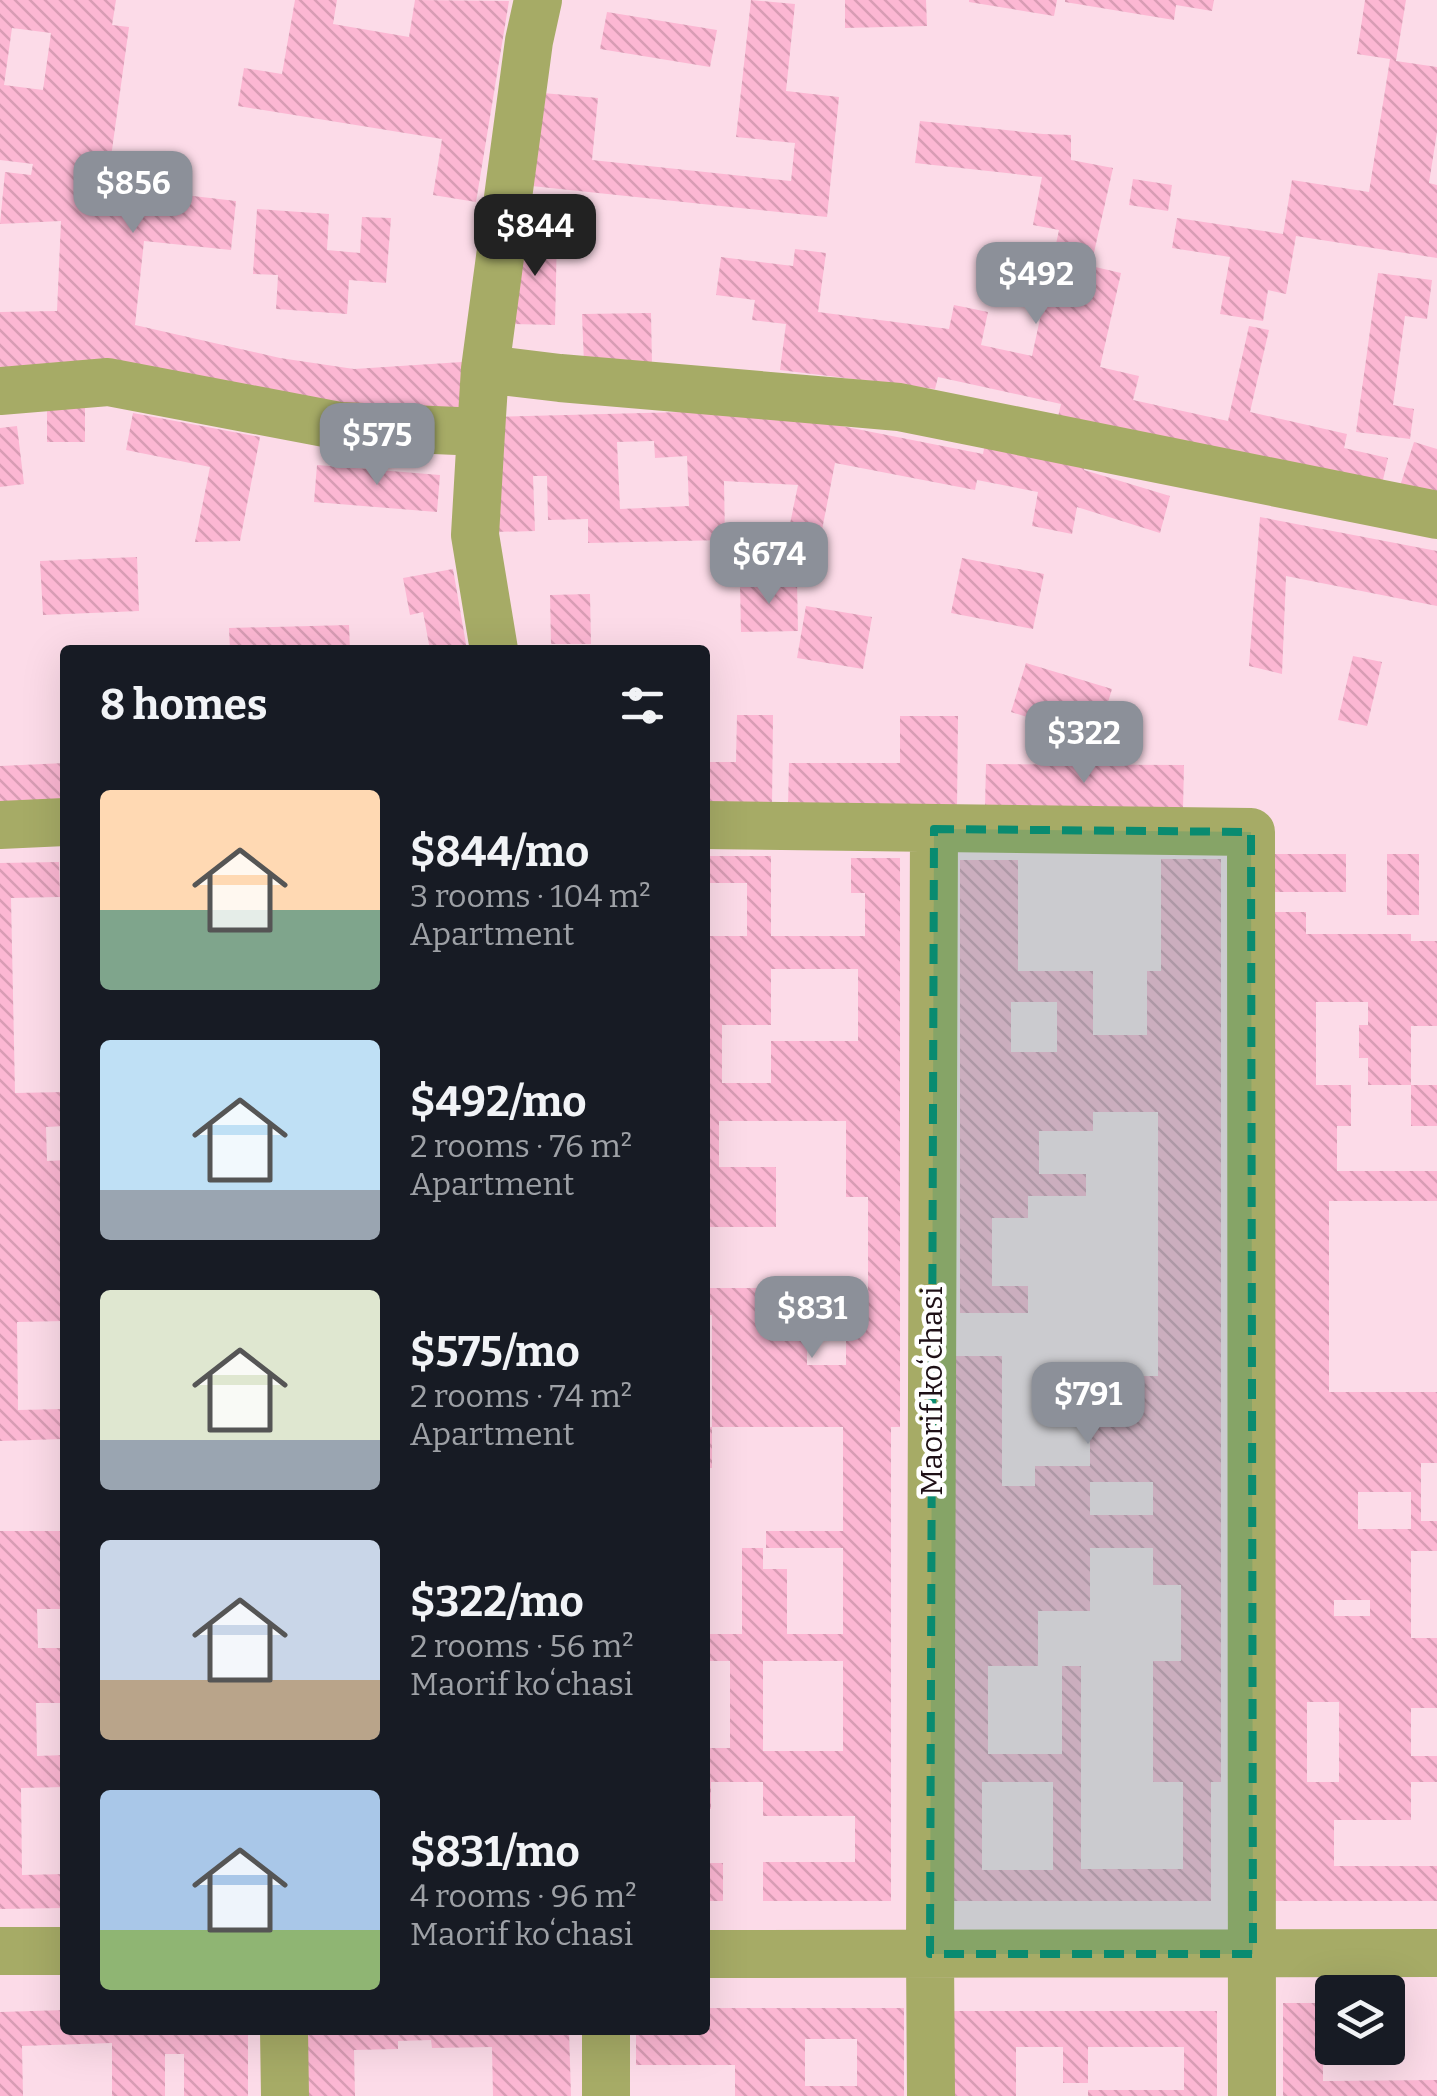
<!DOCTYPE html>
<html lang="en">
<head>
<meta charset="utf-8">
<style>
  body { margin:0; font-family:Bitter,serif; background:#242831; color:#f1f3f6; height:100vh; display:flex; flex-direction:column; font-size:38px; white-space:nowrap }
  * { box-sizing:border-box; margin:0 }
  p { font-size:32px; color:#9ea1a6 }
  .icon { flex:none; width:55px; height:55px; fill:none; stroke:currentColor; stroke-width:2; stroke-linecap:round; stroke-linejoin:round }
  .map { position:relative; flex:1; overflow:hidden }
  .details { position:absolute; left:60px; top:645px; width:650px; height:1390px; display:flex; flex-direction:column; background:#171b24; border-radius:10px; box-shadow:0 10px 40px #0002 }
  .details>* { flex:none }
  .buttons { position:absolute; left:1315px; top:1975px; display:grid; gap:20px }
  .buttons a { display:grid; place-items:center; width:90px; height:90px; border-radius:10px; background:#171b24; box-shadow:0 10px 40px #0002; font-size:50px }
  .price { position:absolute; translate:-50% -85px; padding:0 22px; border-radius:20px; background:#8c9099; color:#fff; font-size:32px; line-height:65px; filter:drop-shadow(0 2px 5px #0008) }
  .price::after { content:''; position:absolute; left:50%; top:60px; width:30px; height:22px; margin-left:-15px; background:inherit; clip-path:polygon(0 0,100% 0,50% 100%) }
  .price.active { background:#222; color:#fff }
  ul { padding:0; list-style:none }
  li { display:flex; align-items:center; gap:30px; height:250px; padding:0 40px }
  li span { display:grid; place-items:center; flex:none; width:280px; height:200px; border-radius:10px; color:#555 }
  li>.icon { margin-inline-start:auto }
  span .icon { width:120px; height:120px; fill:#fffc; stroke-width:1 }
  li b { font-size:42px }
  h2 { display:flex; justify-content:space-between; align-items:center; height:120px; padding:0 40px; font-size:42px }
  .map>svg:first-child { display:block }
</style>
</head>
<body>
<div class="map">
<svg width="1437" height="2096" viewBox="0 0 1437 2096">
  <defs>
    <pattern id="building-back-hatch" width="6" height="6" patternUnits="userSpaceOnUse" patternTransform="scale(2.5)"><rect width="6" height="6" fill="#fcb7d3"/><path d="M-1 5l2 2M0 0l6 6M5-1l2 2" fill="none" stroke="#d89cb4"/></pattern>
  </defs>
  <rect width="100%" height="100%" fill="#fcdbe8"/>
  <path fill="url(#building-back-hatch)" fill-rule="evenodd" d="M0,0H116L112,25L129,27L107,186L236,201L231,250L144,241L135,325L280,358L354,369L462,362L465,417L0,372V312L57,311L61,221L0,224L5,172L31,175L33,164L0,160ZM12,28L51,33L43,90L4,85Z
    M295,0H337L333,24L409,37L415,0L509,1L476,202L433,195L442,139L238,106L244,68L282,74Z
    M751,0L795,4L786,91L839,97L827,217L522,185L532,92L598,98L592,160L791,181L795,143L736,137Z
    M845,0H926L927,26L845,28Z
    M969,0H1057L1054,16L969,2Z
    M1065,0H1214L1212,11L1176,5L1174,20L1065,2Z
    M1365,0H1406L1396,61L1437,67V132L1429,183L1437,185V258L1296,236L1286,294L1268,290L1263,321L1220,314L1230,257L1172,248L1177,218L1283,234L1292,180L1369,192L1390,59L1357,54Z
    M607,12L717,30L710,67L600,49Z
    M920,121L1043,134L1071,135V160L1113,168L1091,266L1121,273L1100,367L1139,376L1133,400L1228,421L1249,326L1269,330L1250,412L1347,434L1344,448L1388,458L1380,493L1057,421L1061,404L938,377L935,389L780,370L786,324L752,320L755,300L716,295L721,257L793,266L795,249L826,253L818,312L949,329L954,305L988,312L981,345L1032,356L1059,230L1033,225L1042,177L915,163Z
    M1133,179L1172,185L1168,211L1129,205Z
    M257,209L329,214L327,250L360,253L362,217L391,218L386,283L349,280L347,314L276,309L278,275L253,274Z
    M515,232L557,234L555,325L513,324Z
    M1378,273L1432,280L1427,319L1405,316L1393,405L1414,409L1410,439L1356,432Z
    M651,313L652,364H584L582,314Z
    M47,405H85V442H47Z
    M722,411L811,420L983,454L986,438L1086,458L1084,470L1170,496L1160,533L1077,507L1072,534L1032,526L1038,492L977,480L975,490L835,463L822,530L790,524L798,485L724,481L725,540L588,543V519L548,520L547,476H533L535,531L493,532L490,417ZM654,441L655,458L687,456L689,506L620,509L617,442Z
    M133,413L260,437L240,541L195,542L210,467L126,450Z
    M17,426L24,484L0,487V428Z
    M1414,442L1437,449V498L1400,486Z
    M317,465L440,475L437,512L314,502Z
    M1260,517L1437,551V606L1286,576L1282,674L1249,666Z
    M137,557L139,611L43,615L40,561Z
    M962,558L1044,574L1033,629L951,613Z
    M453,569L467,650H430L423,612L410,615L403,578Z
    M797,582L798,631L741,632L740,584Z
    M590,594L591,644H551L550,595Z
    M806,606L872,617L863,669L797,658Z
    M349,625L350,650H230L229,628Z
    M1353,656L1382,662L1367,726L1338,720Z
    M1026,663L1112,689L1097,739L1011,712Z
    M737,715H773L772,807L705,806V762H736Z
    M900,716H958L957,808L788,807L789,763H900Z
    M65,763V813L0,814V766Z
    M986,764L1184,765L1183,809L985,808Z
    M1272,854H1346V892H1272Z
    M1387,854H1419V915H1387Z
    M705,856H771V936H865V893H851V858H900V1427H891V1901H763V1862H855V1816H763V1782H711V1809H705V1748H730V1661H705V1634H742V1548H763V1569H787V1634H843V1548H766V1531H843V1427H712V1315H705V1288H776V1315H807V1365H846V1315H868V1197H846V1121H719V1167H776V1227H705V936H747V883H705ZM771,969H858V1041H771V1083H722V1025H771ZM763,1661H843V1751H763Z
    M1161,859H1221V1782H1211V1901H946V1356H1002V1486H1035V1466H1090V1376H1158V1112H1093V1131H1039V1174H1086V1196H1028V1218H992V1286H1028V1313H960V860H1018V971H1093V1035H1147V971H1161ZM1011,1002H1057V1052H1011ZM1090,1482H1153V1515H1090ZM1090,1548H1153V1585H1181V1661H1153V1782H1183V1869H1081V1666H1062V1754H988V1666H1038V1611H1090ZM982,1782H1053V1870H982Z
    M59,862L60,897L11,898L15,1093L65,1092V1126L46,1127L47,1161L65,1160V1321L17,1322L18,1410L65,1409V1439L0,1441V863Z
    M1272,912H1306V934H1411V941H1437V1026H1411V1085H1437V1126H1411V1085H1368V1058H1359V1025H1368V1002H1316V1085H1351V1126H1337V1171H1437V1201H1329V1392H1437V1463H1421V1521H1437V1551H1411V1638H1437V1708H1411V1756H1437V1782H1411V1820H1334V1866H1437V1901H1272ZM1358,1492H1411V1529H1358ZM1334,1600H1370V1616H1334ZM1307,1702H1339V1782H1307Z
    M705,1427H712V1468H705Z
    M0,1531H65V1609H37L38,1648H65V1703H36L37,1756L65,1755V1787L21,1788L22,1875L65,1874V1908L0,1909Z
    M705,1863H723V1901H705Z
    M1283,2003H1332V2033L1323,2034V2081L1437,2080V2096H1283Z
    M705,2008H904V2096H735V2065H636V2030H705ZM805,2039H857V2086H805Z
    M65,2010V2030H248V2096H184V2054H165V2096H112V2043L22,2046L23,2096H0V2012Z
    M948,2011H1217V2096H1088V2090H1184V2047H1088V2083H1063V2047H1016V2096H948Z
    M299,2030H569L571,2096H493L492,2047L432,2048L431,2040L398,2041V2049L354,2050L355,2096H300Z"/>
  <g fill="none" stroke-linecap="round" stroke-linejoin="round">
    <path stroke="#a6ab66" stroke-width="48" d="M485,369L560,378L899,407L1437,515
      M0,391L108,382L340,426L481,432
      M494,650L475,535L481,432L485,369L529,41L538,0
      M0,825L65,822
      M705,825L1251,832L1252,2096
      M0,1951H65
      M705,1954L1437,1953
      M284,2030L285,2096
      M606,2030V2096
      M931,2096L930,1954L934,829"/>
  </g>
  <path fill="#098b70" fill-opacity="0.2" stroke="#098b70" stroke-width="8" stroke-dasharray="20 12" stroke-linejoin="round" d="M934,829L1251,832L1253,1954H930Z"/>
  <g text-anchor="middle" stroke-width="9" stroke-linejoin="round" paint-order="stroke">
    <g font-size="30" fill="#1e1016" stroke="#fff">
      <text transform="translate(932 1391) rotate(-90)" y="10">Maorif koʻchasi</text>
    </g>
  </g>
</svg>
<div class="buttons">
<a><svg class="icon" aria-label="layers" viewBox="0 0 24 24"><path d="M12 4l9 5-9 5-9-5zM3 14l9 5 9-5"/></svg></a>
</div>
<b class="price" style="left:133px;top:236px">$856</b>
<b class="price active" style="left:535px;top:279px">$844</b>
<b class="price" style="left:1036px;top:327px">$492</b>
<b class="price" style="left:377px;top:488px">$575</b>
<b class="price" style="left:769px;top:607px">$674</b>
<b class="price" style="left:1084px;top:786px">$322</b>
<b class="price" style="left:812px;top:1361px">$831</b>
<b class="price" style="left:1088px;top:1447px">$791</b>
<section class="details">
<h2>8 homes<svg class="icon" aria-label="filters" viewBox="0 0 24 24"><path d="M4 7h16M4 17h16"/><circle cx="9" cy="7" r="2"/><circle cx="15" cy="17" r="2"/></svg></h2>
<ul>
<li><span style="background:linear-gradient(#ffd9b3 60%,#7fa58c 0)"><svg class="icon" aria-label="home" viewBox="0 0 24 24"><path d="M3 11l9-7 9 7M6 9v11h12V9"/></svg></span><div><b>$844/mo</b><p>3 rooms · 104 m²</p><p>Apartment</p></div></li>
<li><span style="background:linear-gradient(#bfe0f5 75%,#9aa5b1 0)"><svg class="icon" aria-label="home" viewBox="0 0 24 24"><path d="M3 11l9-7 9 7M6 9v11h12V9"/></svg></span><div><b>$492/mo</b><p>2 rooms · 76 m²</p><p>Apartment</p></div></li>
<li><span style="background:linear-gradient(#dfe7d0 75%,#9aa5b1 0)"><svg class="icon" aria-label="home" viewBox="0 0 24 24"><path d="M3 11l9-7 9 7M6 9v11h12V9"/></svg></span><div><b>$575/mo</b><p>2 rooms · 74 m²</p><p>Apartment</p></div></li>
<li><span style="background:linear-gradient(#c9d6e8 70%,#b9a48a 0)"><svg class="icon" aria-label="home" viewBox="0 0 24 24"><path d="M3 11l9-7 9 7M6 9v11h12V9"/></svg></span><div><b>$322/mo</b><p>2 rooms · 56 m²</p><p>Maorif koʻchasi</p></div></li>
<li><span style="background:linear-gradient(#a9c7e8 70%,#8fb573 0)"><svg class="icon" aria-label="home" viewBox="0 0 24 24"><path d="M3 11l9-7 9 7M6 9v11h12V9"/></svg></span><div><b>$831/mo</b><p>4 rooms · 96 m²</p><p>Maorif koʻchasi</p></div></li>
</ul>
</section>
</div>
</body>
</html>
